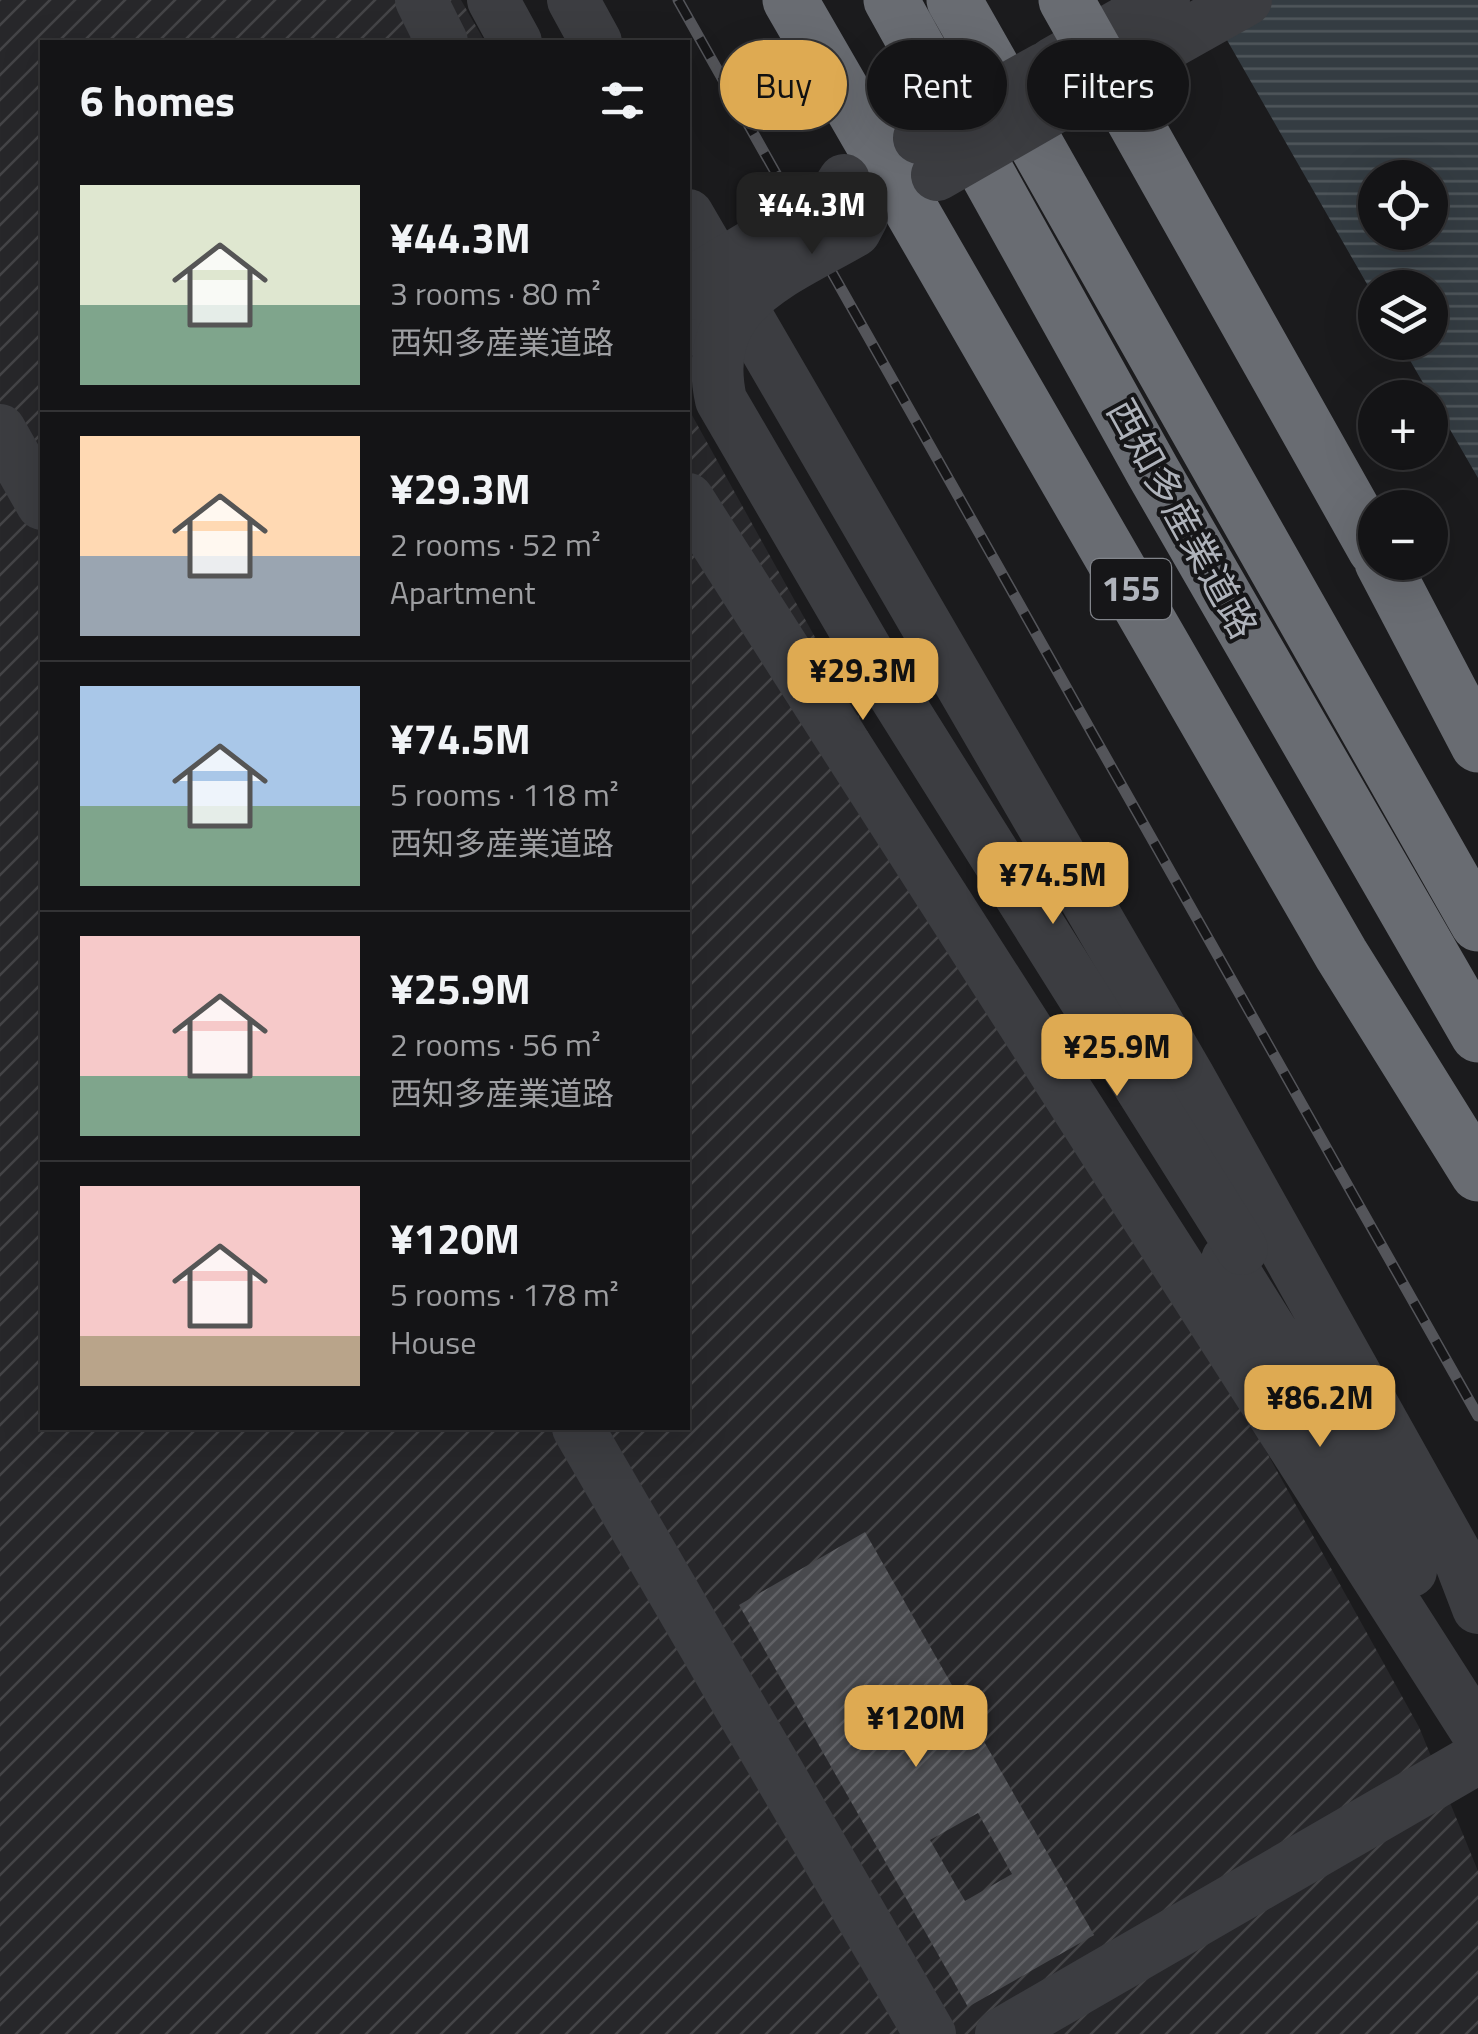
<!DOCTYPE html>
<html lang="en">
<head>
<meta charset="utf-8">
<style>
  body { margin:0; font-family:"Titillium Web","Noto Sans JP",sans-serif; background:#212123; color:#f1f3f6; height:100vh; display:flex; flex-direction:column; font-size:38px; white-space:nowrap }
  * { box-sizing:border-box; margin:0 }
  p { font-size:32px; color:#9d9ea1 }
  .icon { flex:none; width:55px; height:55px; fill:none; stroke:currentColor; stroke-width:2; stroke-linecap:round; stroke-linejoin:round }
  .map { position:relative; flex:1; overflow:hidden }
  .side { position:absolute; left:40px; top:40px; width:650px; height:1390px; display:flex; flex-direction:column; background:#141416; border-radius:0px; box-shadow:0 10px 40px #0002,0 0 0 2px #333335 }
  .side>* { flex:none }
  .guide { position:absolute; left:720px; top:40px; width:608px; height:90px; display:flex; gap:20px }
  .buttons { position:absolute; left:1358px; top:160px; display:grid; gap:20px }
  .buttons a { display:grid; place-items:center; width:90px; height:90px; border-radius:50%; background:#141416; box-shadow:0 10px 40px #0002,0 0 0 2px #333335; font-size:50px }
  .price { position:absolute; translate:-50% -85px; padding:0 22px; border-radius:20px; background:#deaa52; color:#111; font-size:32px; line-height:65px; filter:drop-shadow(0 2px 5px #0008) }
  .price::after { content:''; position:absolute; left:50%; top:60px; width:30px; height:22px; margin-left:-15px; background:inherit; clip-path:polygon(0 0,100% 0,50% 100%) }
  .price.selected { background:#222; color:#fff }
  ul { padding:0; list-style:none }
  li { display:flex; align-items:center; gap:30px; height:250px; padding:0 40px }
  li+li { border-top:2px solid #333335 }
  li span { display:grid; place-items:center; flex:none; width:280px; height:200px; border-radius:0px; color:#555 }
  li>.icon { margin-inline-start:auto }
  span .icon { width:120px; height:120px; fill:#fffc; stroke-width:1 }
  li b { font-size:42px }
  h2 { display:flex; justify-content:space-between; align-items:center; height:120px; padding:0 40px; font-size:42px }
  .pill { padding:0 35px; border-radius:45px; background:#141416; box-shadow:0 10px 40px #0002,0 0 0 2px #333335; font-size:35px; line-height:90px }
  .pill.selected { background:#deaa52; color:#111 }
  .map>svg:first-child { display:block }
</style>
</head>
<body>
<div class="map">
<svg width="1478" height="2034" viewBox="0 0 1478 2034">
  <defs>
    <pattern id="industrial-furrows" width="10" height="10" patternUnits="userSpaceOnUse" patternTransform="scale(2.5)"><rect width="10" height="10" fill="#27272a"/><path d="M-1 1l2-2M0 10L10 0M9 11l2-2" fill="none" stroke="#444447"/></pattern>
    <pattern id="water-rules" width="6" height="5" patternUnits="userSpaceOnUse" patternTransform="scale(2.5)"><rect width="6" height="5" fill="#343c42"/><path d="M0 2.5h6" fill="none" stroke="#4f565b"/></pattern>
    <pattern id="building-hatch" width="6" height="6" patternUnits="userSpaceOnUse" patternTransform="scale(2.5)"><rect width="6" height="6" fill="#48494d"/><path d="M-1 1l2-2M0 6l6-6M5 7l2-2" fill="none" stroke="#606165"/></pattern>
  </defs>
  <rect width="100%" height="100%" fill="#1b1b1d"/>
  <path fill="url(#industrial-furrows)" d="M0,0H461L485,42H42V1428H688V408L1419,1727L1478,1871V2034H0Z"/>
  <path fill="url(#water-rules)" fill-rule="evenodd" d="M1204,0H1478V478L1400,343L1430,342V288H1375V298ZM1375,178H1430V232H1375Z"/>
  <path fill="url(#building-hatch)" fill-rule="evenodd" d="M865,1532L1094,1935L968,2007L739,1605ZM978,1813L1012,1874L965,1901L930,1840Z"/>
  <g fill="none" stroke-linecap="round" stroke-linejoin="round">
    <path stroke="#3c3d41" stroke-width="52" d="M421,0L442,42
      M493,0L516,42
      M573,0L596,42
      M1053,63L1164,0
      M1061,104L1246,0
      M688,215L1189,1077L1460,1561L1478,1608
      M688,294H696L688,330
      M0,430L42,504
      M688,499L1478,1734
      M1227,1260L1376,1498L1411,1571
      M578,1428L930,2034
      M1001,2034L1478,1758"/>
    <path stroke="#696c72" stroke-width="55" d="M790,0L1341,954L1478,1174
      M891,0L1152,470L1478,1035
      M954,0L1478,924
      M1066,0L1375,549
      M1382,562L1478,745"/>
    <g stroke="#54555a" stroke-width="11">
      <path id="rail" d="M678,0L1478,1416"/>
    </g>
    <use href="#rail" stroke="#161618" stroke-width="8" stroke-dasharray="22" stroke-linecap="butt"/>
    <path stroke="#3c3d41" stroke-width="52" d="M919,138L1045,68
      M937,175L1061,104
      M862,218L855,231C783,273 699,300 721,400L876,666L1242,1249
      M762,264L706,294H696L700,277L834,196L844,180"/>
  </g>
  <g text-anchor="middle" stroke-width="8" stroke-linejoin="round" paint-order="stroke">
    <rect fill="#161618" stroke="#81848a" stroke-width="2.5" x="1091" y="559" width="80" height="60" rx="8"/>
    <g font-size="35" font-weight="bold" fill="#afb3bb">
      <text x="1131" y="601">155</text>
    </g>
    <g font-size="38" fill="#afb3bb" stroke="#161618">
      <text transform="translate(1182 519) rotate(61)" y="13">西知多産業道路</text>
    </g>
  </g>
</svg>
<div class="buttons">
<a><svg class="icon" aria-label="locate" viewBox="0 0 24 24"><circle cx="12" cy="12" r="6"/><path d="M12 2v4M12 18v4M2 12h4M18 12h4"/></svg></a>
<a><svg class="icon" aria-label="layers" viewBox="0 0 24 24"><path d="M12 4l9 5-9 5-9-5zM3 14l9 5 9-5"/></svg></a>
<a>+</a>
<a>−</a>
</div>
<b class="price selected" style="left:812px;top:257px">¥44.3M</b>
<b class="price" style="left:863px;top:723px">¥29.3M</b>
<b class="price" style="left:1053px;top:927px">¥74.5M</b>
<b class="price" style="left:1117px;top:1099px">¥25.9M</b>
<b class="price" style="left:1320px;top:1450px">¥86.2M</b>
<b class="price" style="left:916px;top:1770px">¥120M</b>
<div class="guide">
<a class="pill selected">Buy</a>
<a class="pill">Rent</a>
<a class="pill">Filters</a>
</div>
<section class="side">
<h2>6 homes<svg class="icon" aria-label="filters" viewBox="0 0 24 24"><path d="M4 7h16M4 17h16"/><circle cx="9" cy="7" r="2"/><circle cx="15" cy="17" r="2"/></svg></h2>
<ul>
<li><span style="background:linear-gradient(#dfe7d0 60%,#7fa58c 0)"><svg class="icon" aria-label="home" viewBox="0 0 24 24"><path d="M3 11l9-7 9 7M6 9v11h12V9"/></svg></span><div><b>¥44.3M</b><p>3 rooms · 80 m²</p><p>西知多産業道路</p></div></li>
<li><span style="background:linear-gradient(#ffd9b3 60%,#9aa5b1 0)"><svg class="icon" aria-label="home" viewBox="0 0 24 24"><path d="M3 11l9-7 9 7M6 9v11h12V9"/></svg></span><div><b>¥29.3M</b><p>2 rooms · 52 m²</p><p>Apartment</p></div></li>
<li><span style="background:linear-gradient(#a9c7e8 60%,#7fa58c 0)"><svg class="icon" aria-label="home" viewBox="0 0 24 24"><path d="M3 11l9-7 9 7M6 9v11h12V9"/></svg></span><div><b>¥74.5M</b><p>5 rooms · 118 m²</p><p>西知多産業道路</p></div></li>
<li><span style="background:linear-gradient(#f6c9c9 70%,#7fa58c 0)"><svg class="icon" aria-label="home" viewBox="0 0 24 24"><path d="M3 11l9-7 9 7M6 9v11h12V9"/></svg></span><div><b>¥25.9M</b><p>2 rooms · 56 m²</p><p>西知多産業道路</p></div></li>
<li><span style="background:linear-gradient(#f6c9c9 75%,#b9a48a 0)"><svg class="icon" aria-label="home" viewBox="0 0 24 24"><path d="M3 11l9-7 9 7M6 9v11h12V9"/></svg></span><div><b>¥120M</b><p>5 rooms · 178 m²</p><p>House</p></div></li>
</ul>
</section>
</div>
</body>
</html>
